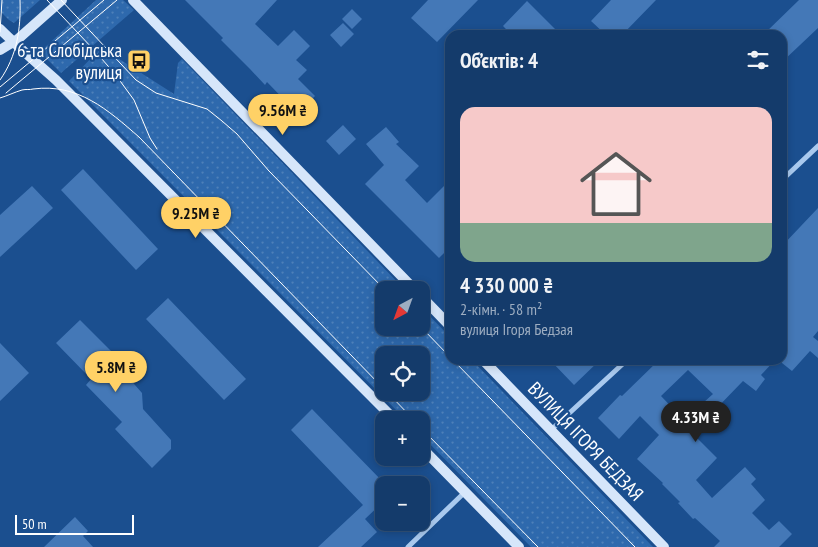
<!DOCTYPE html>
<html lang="uk">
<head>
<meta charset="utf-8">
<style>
  body { margin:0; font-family:"PT Sans Narrow",sans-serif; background:#214673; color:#f1f3f6; height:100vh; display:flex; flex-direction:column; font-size:19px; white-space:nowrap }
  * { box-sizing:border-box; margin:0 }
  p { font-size:16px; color:#9dadc1 }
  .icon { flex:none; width:28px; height:28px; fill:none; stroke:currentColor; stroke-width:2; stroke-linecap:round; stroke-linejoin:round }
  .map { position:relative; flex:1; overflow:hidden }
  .details { position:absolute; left:445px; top:30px; width:342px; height:335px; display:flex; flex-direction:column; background:#143b6b; border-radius:15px; box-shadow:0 2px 8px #0003,0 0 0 1px #33557e }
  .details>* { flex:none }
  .needle { width:32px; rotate:221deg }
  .controls { position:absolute; left:375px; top:281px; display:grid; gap:10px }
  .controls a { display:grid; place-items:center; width:55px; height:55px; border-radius:10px; background:#143b6b; box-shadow:0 2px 8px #0003,0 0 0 1px #33557e; font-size:25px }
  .scale { position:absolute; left:15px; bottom:12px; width:119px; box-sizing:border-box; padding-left:5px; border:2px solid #fff; border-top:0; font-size:14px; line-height:18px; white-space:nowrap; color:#fff; -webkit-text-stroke:4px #1b4f8f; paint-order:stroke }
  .price { position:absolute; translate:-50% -42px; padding:0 11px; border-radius:18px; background:#ffd166; color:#111; font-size:16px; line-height:32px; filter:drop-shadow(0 1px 2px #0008) }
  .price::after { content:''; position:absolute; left:50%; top:30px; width:15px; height:11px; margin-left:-8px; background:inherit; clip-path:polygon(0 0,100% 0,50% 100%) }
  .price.current { background:#222; color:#fff }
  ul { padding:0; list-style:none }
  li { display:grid; align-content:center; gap:10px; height:265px; padding:0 15px }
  li span { display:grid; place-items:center; height:155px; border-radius:15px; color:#555 }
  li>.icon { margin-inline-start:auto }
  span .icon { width:90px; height:90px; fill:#fffc; stroke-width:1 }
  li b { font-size:21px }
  h2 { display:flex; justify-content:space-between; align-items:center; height:60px; padding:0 15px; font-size:21px }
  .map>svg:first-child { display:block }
</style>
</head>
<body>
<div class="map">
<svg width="818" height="547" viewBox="0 0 818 547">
  <defs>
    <pattern id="grass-dots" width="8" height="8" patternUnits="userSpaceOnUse" patternTransform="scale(1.25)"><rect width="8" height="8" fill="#2e69ad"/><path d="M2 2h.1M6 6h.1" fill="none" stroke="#4d80b9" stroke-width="1.8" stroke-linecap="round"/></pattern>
  </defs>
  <rect width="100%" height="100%" fill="#1b4f8f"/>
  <path fill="url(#grass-dots)" fill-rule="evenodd" d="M0,0H40L14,23L9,20L0,11Z
    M96,0H123L134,10L61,73L43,55L41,51Z
    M98,51L113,55L174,94L178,63L182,59L405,290H384V328H421V307L450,337V360H472L653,547H531L421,435V420H406L69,81ZM384,355H421V392H384Z"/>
  <path fill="#4478b7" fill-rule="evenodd" d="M185,0H277L255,24L278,46L294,30L310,46L296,60L307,70L298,79L315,96L298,114L267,82L265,85L250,69L221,40L223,38Z
    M428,0H478L437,42L411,18Z
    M611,0H656L622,35H606L591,21Z
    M799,0H818V28L782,62V35H763Z
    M527,1L561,35H512L503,26Z
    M352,9L362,19L352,29L342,19Z
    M343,23L354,34L341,47L330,35Z
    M343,125L356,139L339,155L326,141Z
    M386,127L399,142L396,144L419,166L405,180L427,203L450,180V247L439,258L365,184L384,165L366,144Z
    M83,169L158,249L136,270L61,190Z
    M32,186L53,208L0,257V215Z
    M818,208V331L813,337L818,341V358L810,351L792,371L782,363V246Z
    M168,298L246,379L224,400L146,319Z
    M80,320L112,352L113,360L142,393L143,409L171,440V449L152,468L115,429L122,422L86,385L91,379L56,343Z
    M0,343L29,373L0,401Z
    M550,360H600L574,385Z
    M659,360H775L761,375L765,379L756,391L743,381L711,414L714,418L695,436L717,458L696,480L712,498L745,467L756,479L751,484L765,500L752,513L769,530L779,521L792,534L779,547H714L720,541L695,518L693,519L678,503L680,502L662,484L663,483L637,459L659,435L640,416L619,439L598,418L620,395L622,396ZM688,370L713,394L684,420L661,396Z
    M312,409L384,483V501L365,519L377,532L361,547H318L363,505L291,430Z
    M75,517L88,531L83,536L93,547H44Z"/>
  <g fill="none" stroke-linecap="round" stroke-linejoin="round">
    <path stroke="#a9c9ee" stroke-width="5" d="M782,180L818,146
      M551,430L627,360
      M408,547L465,492"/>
    <path stroke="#d6e6fa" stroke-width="10" d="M133,0L415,290
      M0,29C18,47 37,63 56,80L395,420
      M0,50L18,39L62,0
      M421,296L450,326
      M483,360L664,547
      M421,447L519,547"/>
    <path stroke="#fff" stroke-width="1" d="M47,0L94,50L115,74L134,100L150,138L157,149
      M61,0L136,80L156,93L207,109L222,121L237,134L269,171L385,290
      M0,32L2,0
      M0,80C17,56 21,29 20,0
      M0,87L104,0
      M6,93L117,0
      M0,98C7,96 15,92 22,90C26,89 30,90 33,89C78,83 108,110 139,137L384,389
      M421,327L450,357
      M453,360L635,547
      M387,392L414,420
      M421,428L538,547"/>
  </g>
  <defs>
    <g id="bus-square" transform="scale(1.25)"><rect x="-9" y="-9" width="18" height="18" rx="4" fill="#ffd166" stroke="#1b4f8f"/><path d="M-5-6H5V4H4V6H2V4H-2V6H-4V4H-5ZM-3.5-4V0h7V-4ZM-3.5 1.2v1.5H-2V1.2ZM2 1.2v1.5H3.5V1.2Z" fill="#111"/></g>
  </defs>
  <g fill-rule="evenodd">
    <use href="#bus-square" x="139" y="61"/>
  </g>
  <g text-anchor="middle" stroke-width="4.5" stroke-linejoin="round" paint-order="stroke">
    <g font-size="19" fill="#fff" stroke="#1b4f8f" text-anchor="end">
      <text x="122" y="57">6-та Слобідська<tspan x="122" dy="22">вулиця</tspan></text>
    </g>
    <g font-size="19" fill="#fff" stroke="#1b4f8f">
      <text transform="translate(586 441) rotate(46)" y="7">ВУЛИЦЯ ІГОРЯ БЕДЗАЯ</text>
    </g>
  </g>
</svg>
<div class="controls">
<a><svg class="needle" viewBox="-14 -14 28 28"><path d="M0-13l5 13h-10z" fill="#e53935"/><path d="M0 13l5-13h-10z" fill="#9dadc1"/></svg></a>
<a><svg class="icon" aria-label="locate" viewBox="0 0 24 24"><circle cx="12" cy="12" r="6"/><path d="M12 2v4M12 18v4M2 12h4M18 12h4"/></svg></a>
<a>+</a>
<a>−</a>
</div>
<div class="scale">50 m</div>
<b class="price" style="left:283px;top:136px">9.56M ₴</b>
<b class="price" style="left:196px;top:239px">9.25M ₴</b>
<b class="price" style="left:116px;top:393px">5.8M ₴</b>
<b class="price current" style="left:696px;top:443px">4.33M ₴</b>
<section class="details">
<h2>Об’єктів: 4<svg class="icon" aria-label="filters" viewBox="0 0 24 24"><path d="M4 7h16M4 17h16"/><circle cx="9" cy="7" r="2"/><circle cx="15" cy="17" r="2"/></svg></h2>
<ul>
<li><span style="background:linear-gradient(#f6c9c9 75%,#7fa58c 0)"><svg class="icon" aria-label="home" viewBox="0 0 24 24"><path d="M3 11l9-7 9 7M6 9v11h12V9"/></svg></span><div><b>4 330 000 ₴</b><p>2-кімн. · 58 m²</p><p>вулиця Ігоря Бедзая</p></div></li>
</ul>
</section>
</div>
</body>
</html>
